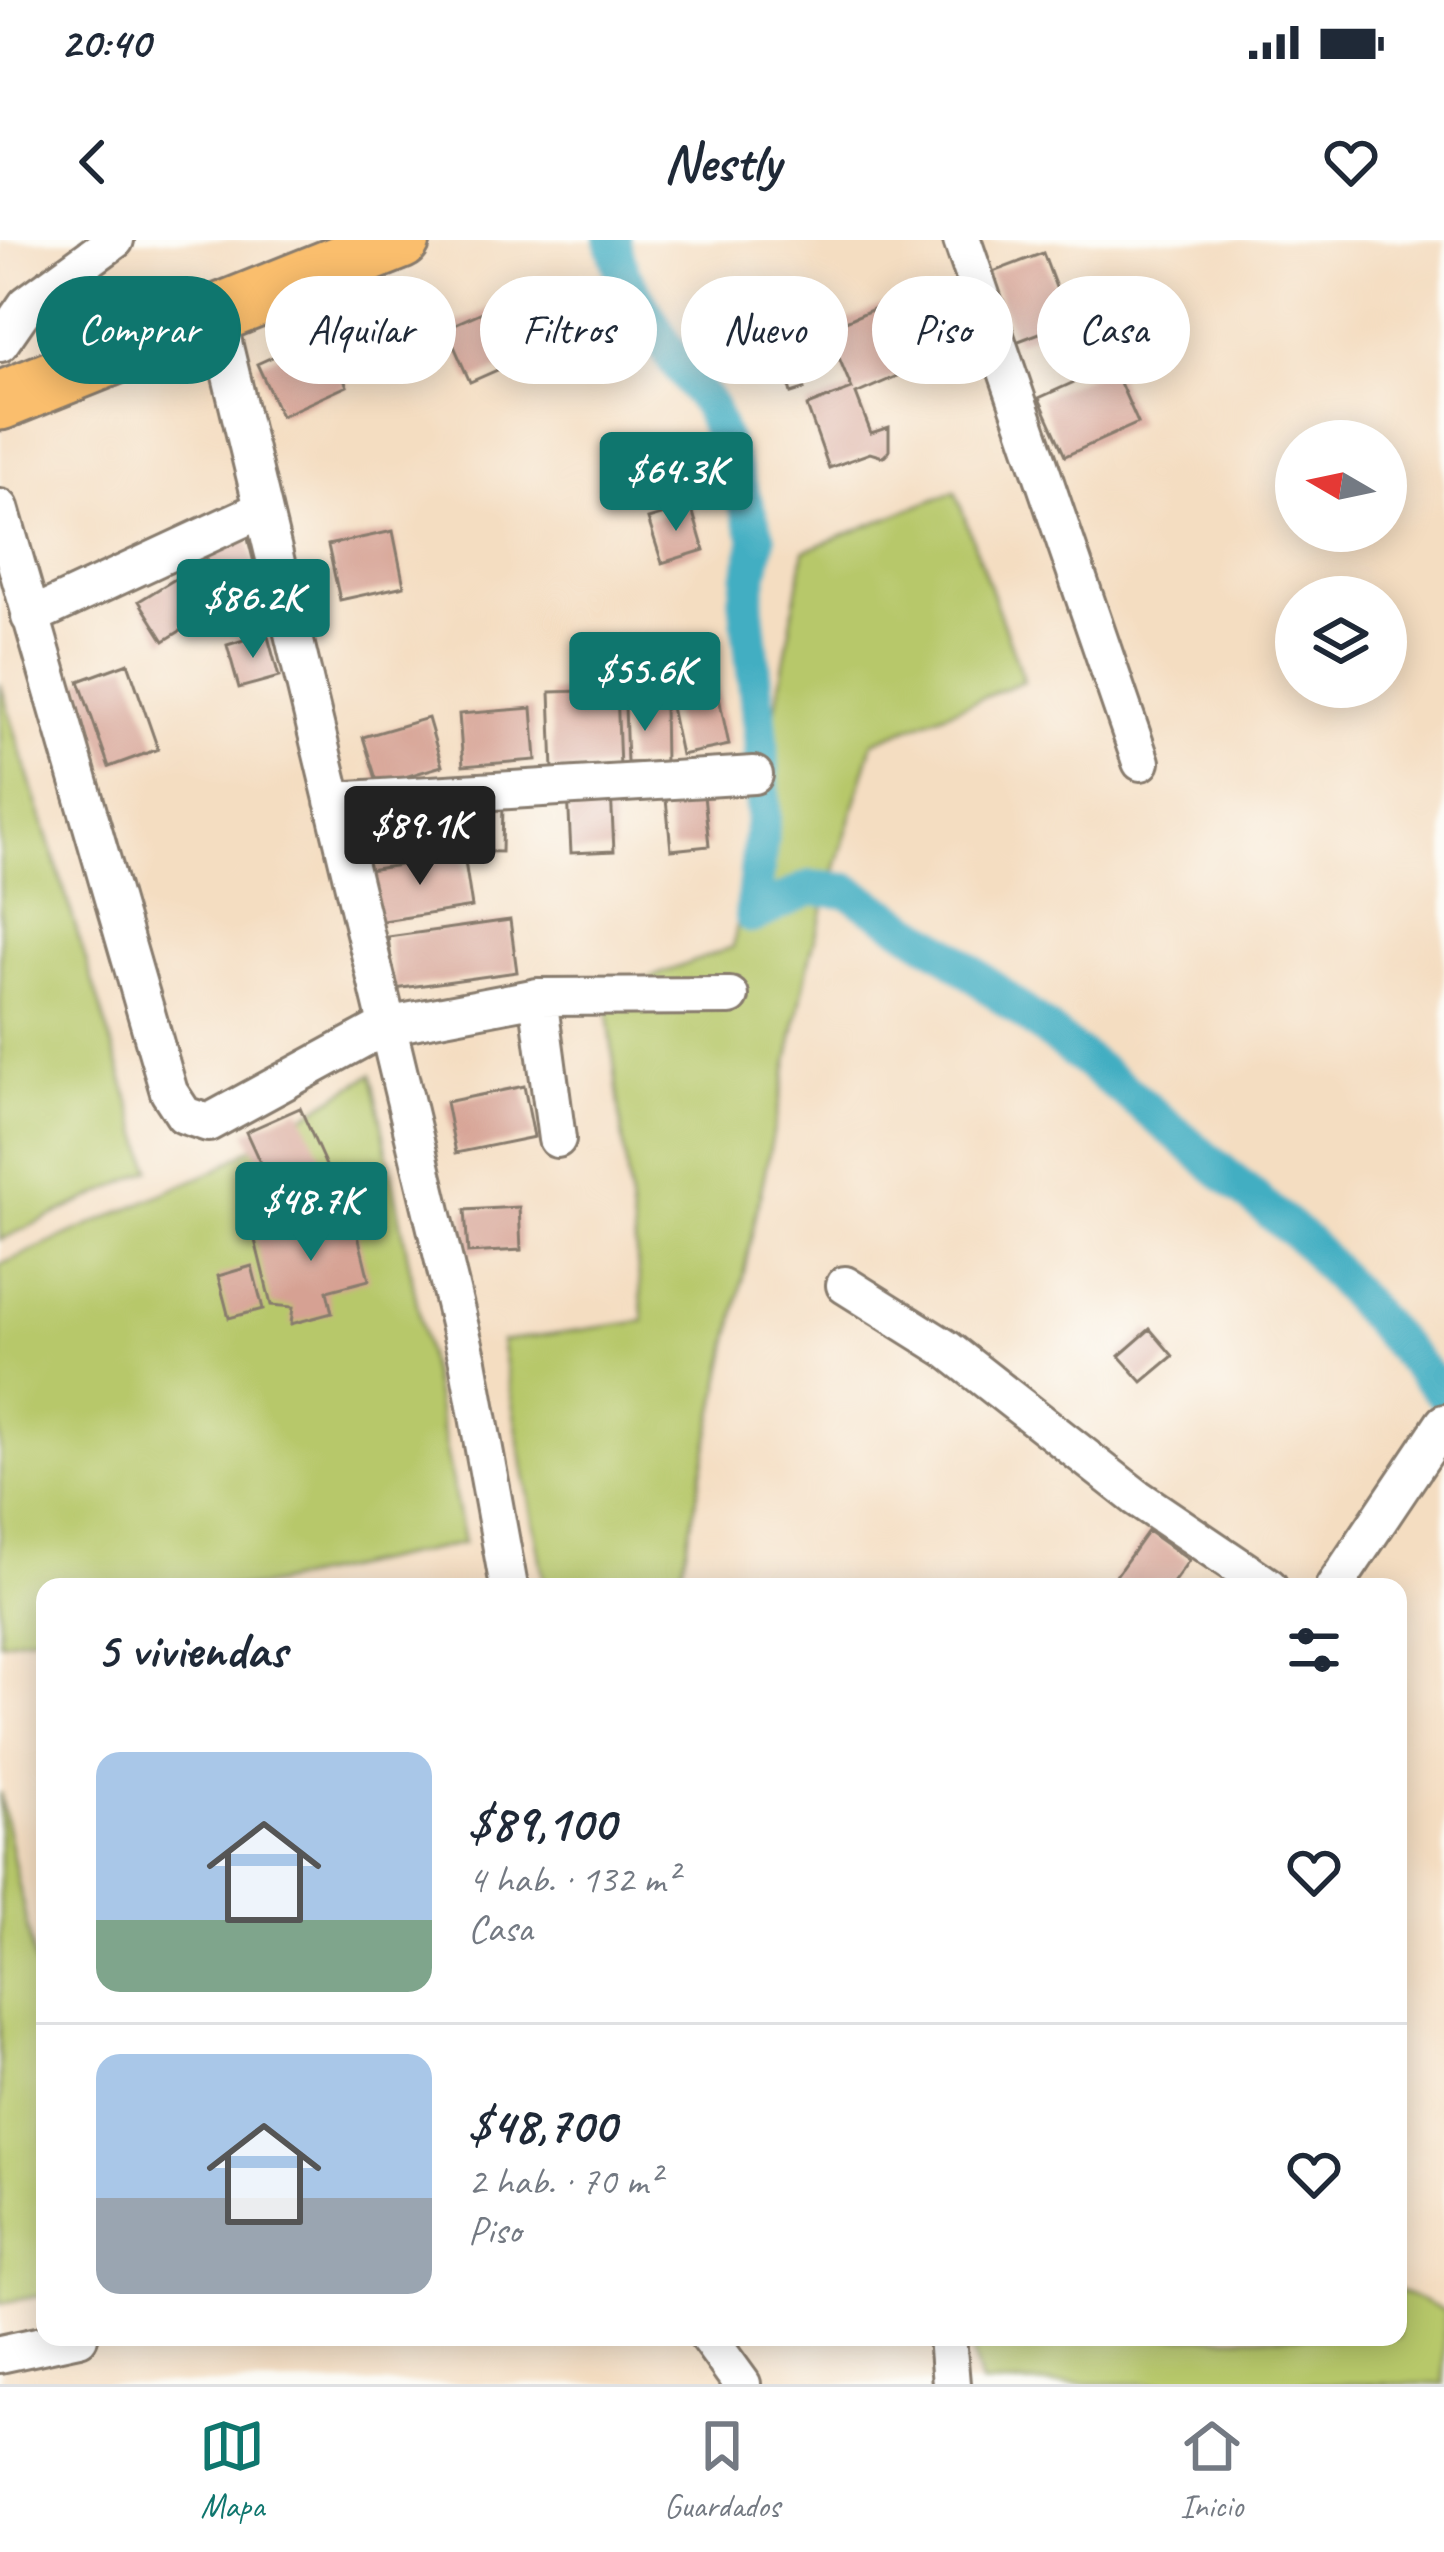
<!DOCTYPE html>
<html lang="es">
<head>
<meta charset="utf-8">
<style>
  body { margin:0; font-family:Caveat,sans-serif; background:#f2f2f3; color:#1f2937; height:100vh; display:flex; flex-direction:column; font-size:45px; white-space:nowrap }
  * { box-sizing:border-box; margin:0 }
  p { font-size:39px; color:#747a83 }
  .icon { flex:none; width:66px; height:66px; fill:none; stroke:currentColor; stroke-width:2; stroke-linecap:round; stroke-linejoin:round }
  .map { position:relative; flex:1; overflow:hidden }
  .sheet { position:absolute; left:36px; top:1338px; width:1371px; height:768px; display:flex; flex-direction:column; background:#fff; border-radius:24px; box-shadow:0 6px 30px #0003 }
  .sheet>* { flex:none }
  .banner { position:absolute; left:36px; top:36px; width:1374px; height:108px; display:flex; gap:24px }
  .needle { width:78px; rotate:279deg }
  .buttons { position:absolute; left:1275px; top:180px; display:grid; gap:24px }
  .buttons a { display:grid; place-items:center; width:132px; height:132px; border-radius:50%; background:#fff; box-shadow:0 6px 30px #0003; font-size:60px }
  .price { position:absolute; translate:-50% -102px; padding:0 27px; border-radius:12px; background:#0f766e; color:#fff; font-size:39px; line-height:78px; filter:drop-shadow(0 3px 6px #0008) }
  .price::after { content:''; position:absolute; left:50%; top:72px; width:36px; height:27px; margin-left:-18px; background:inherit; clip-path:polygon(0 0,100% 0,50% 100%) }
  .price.current { background:#222; color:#fff }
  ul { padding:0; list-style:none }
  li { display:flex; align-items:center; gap:36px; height:300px; padding:0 60px }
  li+li { border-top:3px solid #e0e1e3 }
  li span { display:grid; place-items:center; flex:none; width:336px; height:240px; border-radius:24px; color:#555 }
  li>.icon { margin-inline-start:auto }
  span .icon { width:144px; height:144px; fill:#fffc; stroke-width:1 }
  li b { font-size:51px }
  h2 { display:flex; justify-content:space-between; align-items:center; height:144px; padding:0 60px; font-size:51px }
  .pill { padding:0 42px; border-radius:54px; background:#fff; box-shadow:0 6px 30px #0003; font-size:42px; line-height:108px }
  .pill.current { background:#0f766e; color:#fff }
  .status { display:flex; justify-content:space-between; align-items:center; height:84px; padding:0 60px; background:#fff; direction:ltr }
  .status svg { height:33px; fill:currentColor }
  header { display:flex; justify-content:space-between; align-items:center; height:156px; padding:0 60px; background:#fff; font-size:54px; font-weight:700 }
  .menu { display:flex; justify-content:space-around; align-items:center; height:168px; border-top:3px solid #e0e1e3; background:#fff; font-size:33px; color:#747a83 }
  .menu a { display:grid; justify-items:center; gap:6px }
  .menu .current { color:#0f766e }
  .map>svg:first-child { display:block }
</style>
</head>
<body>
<div class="status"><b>20:40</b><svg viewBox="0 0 49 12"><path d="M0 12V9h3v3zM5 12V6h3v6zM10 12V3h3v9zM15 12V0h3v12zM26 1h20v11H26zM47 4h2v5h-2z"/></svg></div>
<header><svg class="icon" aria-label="back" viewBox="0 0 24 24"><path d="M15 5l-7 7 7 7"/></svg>Nestly<svg class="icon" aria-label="heart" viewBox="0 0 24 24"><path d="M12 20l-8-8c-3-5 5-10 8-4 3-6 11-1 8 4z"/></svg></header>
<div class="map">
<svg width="1444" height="2144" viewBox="0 0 1444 2144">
  <rect width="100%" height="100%" fill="#fdfcf7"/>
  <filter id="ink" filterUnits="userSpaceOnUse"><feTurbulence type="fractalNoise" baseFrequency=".00833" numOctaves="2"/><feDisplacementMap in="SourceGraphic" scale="24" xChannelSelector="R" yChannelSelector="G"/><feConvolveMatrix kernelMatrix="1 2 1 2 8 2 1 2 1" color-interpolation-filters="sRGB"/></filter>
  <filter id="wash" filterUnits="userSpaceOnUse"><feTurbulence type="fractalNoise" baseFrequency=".004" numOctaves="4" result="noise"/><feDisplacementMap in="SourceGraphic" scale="48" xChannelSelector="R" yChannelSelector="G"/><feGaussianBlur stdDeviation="2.7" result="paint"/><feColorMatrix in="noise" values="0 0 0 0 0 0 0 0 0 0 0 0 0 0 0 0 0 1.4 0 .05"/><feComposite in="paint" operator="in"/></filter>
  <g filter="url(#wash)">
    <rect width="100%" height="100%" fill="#f4ddc1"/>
    <path fill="#b7c86b" stroke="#6a7244" stroke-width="3" d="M955,251L1024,441L873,502L811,712L678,1347H545L501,1101L644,1081L606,754L733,707L804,311Z
      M0,443L151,930L0,1000Z
      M372,834L464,1303L259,1347H45V1393L0,1402V1025L216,930Z
      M0,1552L45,1774V2055L0,2063Z
      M1398,2050L1444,2071V2144H981L968,2097H1398Z"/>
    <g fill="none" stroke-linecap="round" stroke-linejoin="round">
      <path stroke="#43aec2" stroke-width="36" d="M612,0L623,35L673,118L710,167L758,298L746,359L761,498L763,576L752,676L810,648L848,651L945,712L1125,851L1308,1003L1444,1155"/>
    </g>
    <g id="blocks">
      <path fill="#d6a193" d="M1043,13L1069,82L1016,102L990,33Z
        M951,52L968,104L921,119L904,68Z
        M521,55L545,109L470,142L446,88Z
        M885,64L913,129L856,154L871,193L889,187V211L883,217L870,213L829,228L807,166L852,149L827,89Z
        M410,75L422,117L372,132L359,90Z
        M323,94L347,146L281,176L257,124Z
        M796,120L804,149L791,153L783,124Z
        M1112,125L1138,183L1065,216L1039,158Z
        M691,266L704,310L662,323L648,279Z
        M246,291L255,327L211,338L202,302Z
        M393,291L404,346L340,360L328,305Z
        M185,333L209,373L164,401L139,361Z
        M267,393L279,437L239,448L227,405Z
        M128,423L158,509L109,527L79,441Z
        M713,429L729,505L681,515L665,438Z
        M617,450L620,528L553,530L550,452Z
        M664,465L665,522L627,523L625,467Z
        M532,468L536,520L463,526L459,474Z
        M428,478L442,526L378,545L363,497Z
        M611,550L614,611L571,613L568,552Z
        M704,555L709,606L671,610L666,559Z
        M439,559L447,604L394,614L386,568Z
        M456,562L503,563L502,612L454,611Z
        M464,615L472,667L377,682L368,630Z
        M510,680L517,732L395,749L388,697Z
        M524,846L534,897L456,913L446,862Z
        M300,868L332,939L279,964L246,892Z
        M519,967L521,1010L468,1013L465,970Z
        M352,971L369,1040L327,1051L332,1073L291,1084L293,1067L271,1065L254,996Z
        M252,1026L263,1069L229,1078L218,1036Z
        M1150,1089L1173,1116L1142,1142L1119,1116Z
        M1148,1291L1189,1320L1170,1347H1122L1113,1340Z"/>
    </g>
  </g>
  <g filter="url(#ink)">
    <use href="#blocks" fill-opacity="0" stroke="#887c6e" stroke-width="3"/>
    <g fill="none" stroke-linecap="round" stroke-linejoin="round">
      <g stroke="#887c6e" stroke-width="42">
        <path id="street" d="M962,0L1141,522
          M216,73L468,1121L509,1347
          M0,103L27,64L115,0
          M0,268L169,852L184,875L208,883L386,786L538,757L730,756
          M30,377L263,269
          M333,561L754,535
          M538,757L557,899
          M845,1045L947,1109L1136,1257L1269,1347
          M1334,1347L1444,1183
          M708,2097L742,2144
          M947,2097L951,2144
          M0,2114L79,2097"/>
      </g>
      <g stroke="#887c6e" stroke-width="63">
        <path id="primary" d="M0,161L401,0"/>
      </g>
      <use href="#street" stroke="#fff" stroke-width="36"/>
      <use href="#primary" stroke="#fabe6d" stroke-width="57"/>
    </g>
  </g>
</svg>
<div class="buttons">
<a><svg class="needle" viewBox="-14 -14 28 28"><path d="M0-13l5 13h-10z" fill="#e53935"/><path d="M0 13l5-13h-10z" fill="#747a83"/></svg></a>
<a><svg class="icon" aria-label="layers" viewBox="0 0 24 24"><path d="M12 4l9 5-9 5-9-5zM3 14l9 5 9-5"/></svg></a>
</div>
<b class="price" style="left:676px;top:294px">$64.3K</b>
<b class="price" style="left:253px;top:421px">$86.2K</b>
<b class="price" style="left:645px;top:494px">$55.6K</b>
<b class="price current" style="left:420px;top:648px">$89.1K</b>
<b class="price" style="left:311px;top:1024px">$48.7K</b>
<div class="banner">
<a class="pill current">Comprar</a>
<a class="pill">Alquilar</a>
<a class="pill">Filtros</a>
<a class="pill">Nuevo</a>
<a class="pill">Piso</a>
<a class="pill">Casa</a>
</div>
<section class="sheet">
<h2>5 viviendas<svg class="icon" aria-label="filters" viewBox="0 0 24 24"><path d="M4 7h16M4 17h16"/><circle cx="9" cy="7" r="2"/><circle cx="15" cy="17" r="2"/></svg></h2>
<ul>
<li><span style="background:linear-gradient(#a9c7e8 70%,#7fa58c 0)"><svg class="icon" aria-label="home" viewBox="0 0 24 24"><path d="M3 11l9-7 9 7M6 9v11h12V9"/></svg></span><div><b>$89,100</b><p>4 hab. · 132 m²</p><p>Casa</p></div><svg class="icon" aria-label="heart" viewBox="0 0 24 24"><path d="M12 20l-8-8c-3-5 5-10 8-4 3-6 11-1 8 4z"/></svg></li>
<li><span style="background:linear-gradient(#a9c7e8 60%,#9aa5b1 0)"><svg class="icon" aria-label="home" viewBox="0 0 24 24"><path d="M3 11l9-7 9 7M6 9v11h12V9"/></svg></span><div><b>$48,700</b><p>2 hab. · 70 m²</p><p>Piso</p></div><svg class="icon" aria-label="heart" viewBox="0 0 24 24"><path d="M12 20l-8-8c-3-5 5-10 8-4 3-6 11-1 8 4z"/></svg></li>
</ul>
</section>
</div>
<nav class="menu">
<a class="current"><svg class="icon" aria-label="map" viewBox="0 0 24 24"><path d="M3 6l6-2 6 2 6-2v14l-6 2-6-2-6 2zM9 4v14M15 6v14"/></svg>Mapa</a>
<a><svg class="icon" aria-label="saved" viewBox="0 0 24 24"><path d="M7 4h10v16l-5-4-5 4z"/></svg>Guardados</a>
<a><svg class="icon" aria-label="home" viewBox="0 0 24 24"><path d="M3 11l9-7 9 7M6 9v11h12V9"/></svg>Inicio</a>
</nav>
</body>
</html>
